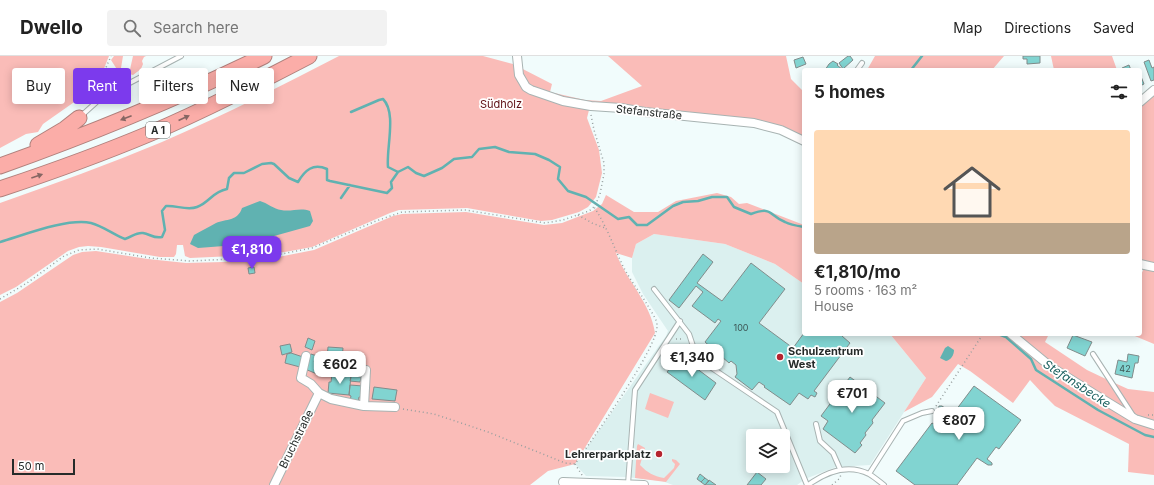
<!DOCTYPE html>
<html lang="en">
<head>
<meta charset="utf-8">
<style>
  body { margin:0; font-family:Inter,sans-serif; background:#f2f2f2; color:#222; height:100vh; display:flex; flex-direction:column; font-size:15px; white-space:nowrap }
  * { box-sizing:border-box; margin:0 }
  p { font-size:13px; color:#767676 }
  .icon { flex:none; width:22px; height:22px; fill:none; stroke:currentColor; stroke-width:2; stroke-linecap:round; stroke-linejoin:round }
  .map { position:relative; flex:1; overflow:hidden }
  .details { position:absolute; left:802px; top:12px; width:340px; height:268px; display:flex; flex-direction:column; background:#fff; border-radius:4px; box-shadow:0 2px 10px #0003 }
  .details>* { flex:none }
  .guide { position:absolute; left:12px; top:12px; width:380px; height:36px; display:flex; gap:8px }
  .buttons { position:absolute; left:746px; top:373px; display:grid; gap:8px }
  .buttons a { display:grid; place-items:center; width:44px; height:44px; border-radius:4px; background:#fff; box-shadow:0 2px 10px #0003; font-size:20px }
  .scale { position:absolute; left:12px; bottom:10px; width:63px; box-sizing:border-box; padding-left:4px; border:2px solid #262b2a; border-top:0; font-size:11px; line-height:14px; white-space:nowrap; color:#262b2a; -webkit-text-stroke:3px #fff; paint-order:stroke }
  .price { position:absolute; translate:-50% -34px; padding:0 9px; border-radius:8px; background:#fff; color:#222; font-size:13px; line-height:26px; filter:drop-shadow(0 1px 2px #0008) }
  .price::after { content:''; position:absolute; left:50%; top:24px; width:12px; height:9px; margin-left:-6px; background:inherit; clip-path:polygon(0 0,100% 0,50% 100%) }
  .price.on { background:#7c3aed; color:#fff }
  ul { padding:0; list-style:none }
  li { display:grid; align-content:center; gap:8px; height:212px; padding:0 12px }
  li span { display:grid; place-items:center; height:124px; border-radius:4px; color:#555 }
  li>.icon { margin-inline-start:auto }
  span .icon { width:72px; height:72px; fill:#fffc; stroke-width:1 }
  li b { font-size:17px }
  h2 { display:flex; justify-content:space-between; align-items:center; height:48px; padding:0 12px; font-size:17px }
  .chip { padding:0 14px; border-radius:4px; background:#fff; box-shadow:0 2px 10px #0003; font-size:14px; line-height:36px }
  .chip.on { background:#7c3aed; color:#fff }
  header { display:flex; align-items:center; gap:24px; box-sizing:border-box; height:56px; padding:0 20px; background:#fff; border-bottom:1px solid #e0e0e0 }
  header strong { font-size:19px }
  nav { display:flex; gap:22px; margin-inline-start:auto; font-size:14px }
  .search { width:280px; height:36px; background:#f2f2f2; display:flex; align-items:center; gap:10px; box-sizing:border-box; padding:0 14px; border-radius:4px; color:#767676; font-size:15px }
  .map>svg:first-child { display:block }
</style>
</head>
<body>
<header>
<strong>Dwello</strong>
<div class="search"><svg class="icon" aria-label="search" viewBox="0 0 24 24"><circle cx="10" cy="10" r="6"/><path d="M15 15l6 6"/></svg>Search here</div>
<nav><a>Map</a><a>Directions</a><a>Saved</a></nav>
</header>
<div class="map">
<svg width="1154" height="429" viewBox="0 0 1154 429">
  <rect width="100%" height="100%" fill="#f1fcfc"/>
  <path fill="#dbf0ef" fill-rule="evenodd" d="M654,178L725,188L775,208L804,228V278H890L926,322L870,409L836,411L805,423L797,429H673L662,425L626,421L586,420L575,408L666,280L668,275L643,238L632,216V202L636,188ZM753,380H783V410H753Z"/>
  <path fill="#fabcb8" d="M0,0H109L97,30L43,68L38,76L26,78L0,92Z
    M114,0H123L120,18L111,4Z
    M133,0H146L144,1L142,5L143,8L141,13L133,19L129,18Z
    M339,0H483L513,8L552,28L550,36L585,44L601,45L642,30L608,0H786L791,23L804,36V82L772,68L591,46L587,62L599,94L602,117L596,141L588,151L579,156L552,164L541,165L467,152L399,154L390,157L312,191L285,196L257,199L190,202L185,200L183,189H177L176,198L174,201H160L101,191L88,190L79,191L68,195L16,231L0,239V147C54,128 109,108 162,86C222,60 281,30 339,0Z
    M875,0H1004L992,14H867Z
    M1051,0H1112L1117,14H1054Z
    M1154,37V209L1140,206V50Z
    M717,137L731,141L739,148L747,147L804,169V228L775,208L725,188L654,178L636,188L632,202L616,197C626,224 651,247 655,277L575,408L548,415L530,429H0V246L17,237L73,199L82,196L96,195L148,203L186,207L223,206L268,203L314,194L393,160L402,158L466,156L544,169L562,167L593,155L602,148L606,139L634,156H658L676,145Z
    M1145,210L1154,213V288L1130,278H1140V221Z
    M890,278H1049L1045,286L1087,314L1108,324L1128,333L1154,336V419L1128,416L1129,388L1055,350L1043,338L1030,324L1013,347L970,315L958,308L932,341L904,356L926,322Z
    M650,337L674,346L668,362L645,353Z
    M638,388L645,392L640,409C648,417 653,420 664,422L674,412L675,408L672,405V403L676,404L680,408L666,426L635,422L637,390Z"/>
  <path fill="#60b2b1" d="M260,145C267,147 274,153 281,154C292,156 300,151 310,155L313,165L310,170L267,182L257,181L225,185L224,190L198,192L190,188L194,179C201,175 209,171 216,167C226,163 238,165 242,152Z
    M948,290L954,294C954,299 951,304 946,305L940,302L945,292Z"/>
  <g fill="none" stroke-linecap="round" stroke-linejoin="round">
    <path stroke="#60b2b1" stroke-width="2.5" d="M911,14L922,0
      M351,56L379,44L383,43C397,57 386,92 388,111L398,116
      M341,142L350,129
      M0,186C24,179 67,162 91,167C103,170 114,179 125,183C132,181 136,176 143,177C150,178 154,183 162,181L165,174L162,155L166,150C176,149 187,155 197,151C210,146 212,136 227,133L229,122L234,117H244L262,108L271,107L274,108L289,122L298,126C305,114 313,107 327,113V124L330,125L387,137L392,132L391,126L398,116L408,111L416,117L424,120L442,112L454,103L472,101L479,93L495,91L509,96L535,98L549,104L560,111L558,123L568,135L586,141L618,163L629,161L637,169H647L673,150L683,146L698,145L712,141H727L734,151L751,158C773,150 768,159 785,166C791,169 798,170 804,171
      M998,278L1006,281L1031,303L1036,314L1098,354L1145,379L1154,381"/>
  </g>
  <path fill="#81d4d1" stroke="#818c8b" d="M848,0H850L853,4L843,13L839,7Z
    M1023,0H1040V7L1027,8V3H1023Z
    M803,1L806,8L796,12L794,4Z
    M1149,4L1152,12L1154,11V24L1151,25L1144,6Z
    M833,5L838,8L837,9L843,14H825L829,8Z
    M1129,9L1131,14H1123L1122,12Z
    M1140,18L1144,28L1140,30Z
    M703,198L713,206L697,227L722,245L751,207L785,233L759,267L793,292L804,277L841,278L843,279L842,280L850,287L814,335L817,337L815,341L811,339L808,343L799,337L790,349L764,331L765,330L759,326L752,334L735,321L737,318L736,309L731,305L729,307L705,286L721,265L718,263L715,267L692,250L703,236L696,230L679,252L669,244Z
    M254,211L255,217L249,218L248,212Z
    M1073,279L1092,286L1085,300L1067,292Z
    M308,282L315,285L312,294L305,291Z
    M290,288L292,296L282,299L280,290Z
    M328,291L343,292L341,316L326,315Z
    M291,297L303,301L300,311L285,307L287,298Z
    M311,298L317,300L314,306L320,309L317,318L305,313Z
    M1128,298L1139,300L1138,307H1135L1132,322L1115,318L1118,304L1127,306Z
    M680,300L716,327L705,344L667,316Z
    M343,305L351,306V317L342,316Z
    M332,318L351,320L349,339L328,337L329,326H331Z
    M351,320L361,321L360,326L350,325Z
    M850,321L885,347L872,364L873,367L865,377L866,379L860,387L862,389L855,397L823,373L828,365L821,360Z
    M350,329L363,330L362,341H359L358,346L350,345L351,340L349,339Z
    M974,330L1021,364L999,393L996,391L987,403L992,407V409H988L977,402L957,429H915L896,415L932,367L934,368L943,357L938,353L939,350H942L953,358Z
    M374,331L397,334L395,345L372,343Z
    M757,416L766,423L761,429H747Z
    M700,418L705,422L701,426L697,423Z
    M705,422L709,425L705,429L701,426Z
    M709,424L716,429H705Z"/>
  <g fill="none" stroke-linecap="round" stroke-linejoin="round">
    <g stroke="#a8b3b2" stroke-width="6">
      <path id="service" d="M857,14L862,7
        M81,60L101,42L181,0
        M654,233L689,278L697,302L777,356L807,429
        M1093,298L1134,361
        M816,368L820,385L833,397L840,413
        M869,418L903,365L922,357L932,355
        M628,428L635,334L680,265
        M808,429C826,416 847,407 869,418C874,421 879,425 884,429"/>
    </g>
    <g stroke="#a8b3b2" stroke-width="10">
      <path id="minor" d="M517,0L519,19L526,31L531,34L563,45L591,50L621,52L645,56L754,67L781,74L804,85
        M1140,46L1154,34
        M1140,208L1154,211
        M1011,278L1051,311L1094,338L1135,363L1154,369
        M306,300L301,322L311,328L319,337
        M364,350L395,351
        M563,426L644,429
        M274,429L319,337L331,343L364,350L366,314"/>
    </g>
    <g stroke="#b0807c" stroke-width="17">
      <path id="motorway" d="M38,89L65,73L79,62
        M0,110C90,78 178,42 264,0
        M0,133C51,116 101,98 151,77C205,54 257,27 309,0"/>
    </g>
    <path stroke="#979f9f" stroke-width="1.5" stroke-dasharray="1 3" stroke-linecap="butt" d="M87,46L92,37L98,30L111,0
      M578,159L592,167L605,172
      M0,243L27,227L64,200L79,194L97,193L151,202L190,205L251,202L271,200L312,192L376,165L402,156L465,154L545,167L563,164L589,155L595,150L600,138L604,118V107L594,74L591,59
      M676,283H682
      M936,350L983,278
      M403,353L434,358L488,376L565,407L575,408
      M1148,359H1154
      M582,419L575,408C591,385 659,291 657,269C657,263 651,256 648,250C640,236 629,223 622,208C613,189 606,169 594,151
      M832,429L839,423L841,419"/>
    <use href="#service" stroke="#fff" stroke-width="4"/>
    <use href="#minor" stroke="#fff" stroke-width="8"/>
    <use href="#motorway" stroke="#fbada8" stroke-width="15"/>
  </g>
  <defs><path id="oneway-solid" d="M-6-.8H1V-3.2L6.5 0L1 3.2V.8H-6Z"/></defs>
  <g fill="#866663">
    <use href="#oneway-solid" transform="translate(126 62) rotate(159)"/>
    <use href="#oneway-solid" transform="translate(184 62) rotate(-25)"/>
    <use href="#oneway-solid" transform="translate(37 120) rotate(-19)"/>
  </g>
  <g fill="#b5242f" stroke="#fff" stroke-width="1.5">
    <circle cx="780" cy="301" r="4"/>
    <circle cx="659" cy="398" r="4"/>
  </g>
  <g text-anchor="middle" stroke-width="3.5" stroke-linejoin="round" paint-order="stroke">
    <g font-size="9" fill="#3d5554">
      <text x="741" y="275">100</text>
      <text x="1125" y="316">42</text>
    </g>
    <rect fill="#fff" stroke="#676b6a" stroke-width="1" x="146" y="66" width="24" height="16" rx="3"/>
    <g font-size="10" font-weight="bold" fill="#262b2a">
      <text x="158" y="78">A 1</text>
    </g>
    <g font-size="11" fill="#5f1015" stroke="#fff">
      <text x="501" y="52">Südholz</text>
    </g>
    <g font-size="11" fill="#262b2a" stroke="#fff">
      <text transform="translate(649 56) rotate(6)" y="4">Stefanstraße</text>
      <text transform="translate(296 383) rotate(-64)" y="4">Bruchstraße</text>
    </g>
    <g font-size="11" font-weight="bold" fill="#262b2a" stroke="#fff" text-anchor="start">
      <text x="788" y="299">Schulzentrum<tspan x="788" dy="13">West</tspan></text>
      <text x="651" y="402" text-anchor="end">Lehrerparkplatz</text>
    </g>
    <g font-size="12" font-style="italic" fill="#1b605f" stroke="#fff">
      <text transform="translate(1077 328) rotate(33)" y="4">Stefansbecke</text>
    </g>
  </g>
</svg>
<div class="buttons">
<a><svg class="icon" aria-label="layers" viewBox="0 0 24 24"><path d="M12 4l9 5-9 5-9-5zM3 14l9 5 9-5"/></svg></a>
</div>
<div class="scale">50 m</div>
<b class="price on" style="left:252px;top:214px">€1,810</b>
<b class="price" style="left:692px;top:322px">€1,340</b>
<b class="price" style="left:340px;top:329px">€602</b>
<b class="price" style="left:852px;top:358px">€701</b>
<b class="price" style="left:959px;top:385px">€807</b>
<div class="guide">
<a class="chip">Buy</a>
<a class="chip on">Rent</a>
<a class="chip">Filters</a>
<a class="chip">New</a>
</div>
<section class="details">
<h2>5 homes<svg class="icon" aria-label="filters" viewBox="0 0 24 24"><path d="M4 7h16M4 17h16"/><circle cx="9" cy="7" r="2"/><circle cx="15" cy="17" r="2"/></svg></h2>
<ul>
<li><span style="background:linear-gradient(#ffd9b3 75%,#b9a48a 0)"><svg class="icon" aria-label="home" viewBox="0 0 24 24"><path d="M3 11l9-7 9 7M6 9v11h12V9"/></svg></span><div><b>€1,810/mo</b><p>5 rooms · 163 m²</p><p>House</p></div></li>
</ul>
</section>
</div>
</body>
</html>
